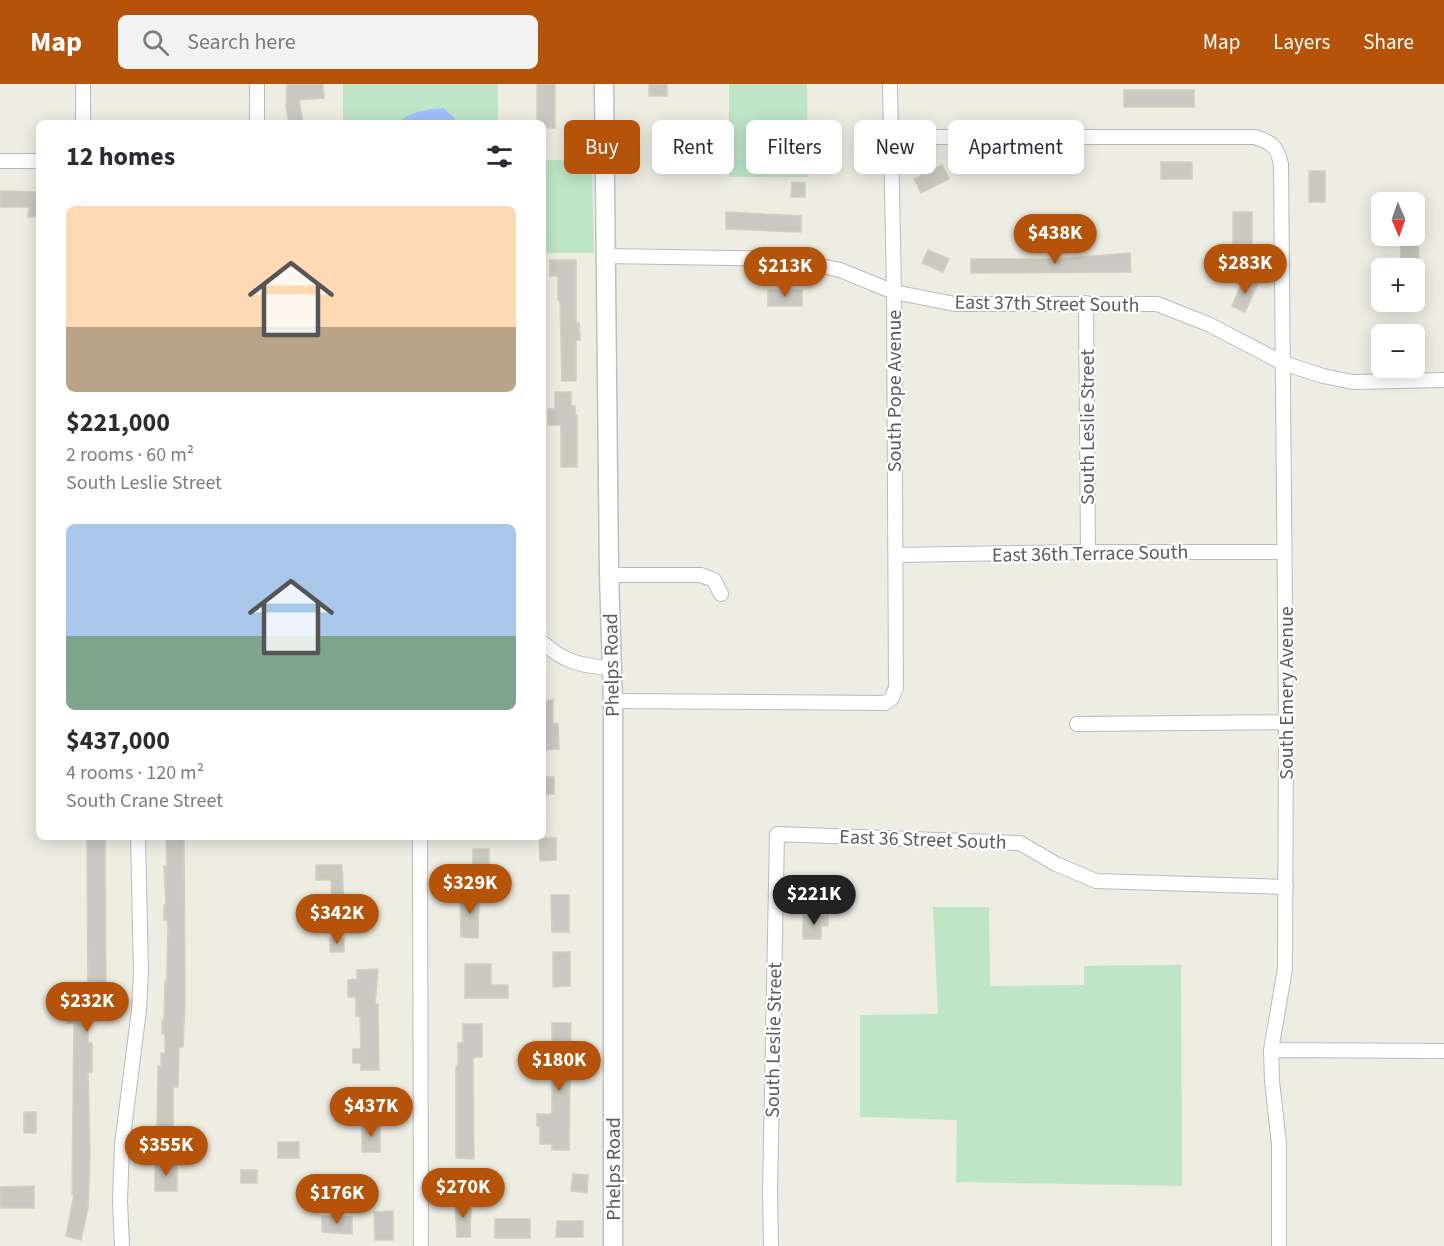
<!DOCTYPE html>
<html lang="en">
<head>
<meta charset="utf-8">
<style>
  body { margin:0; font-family:"Source Sans 3",sans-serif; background:#f2f2f3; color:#2b2b33; height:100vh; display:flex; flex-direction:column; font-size:22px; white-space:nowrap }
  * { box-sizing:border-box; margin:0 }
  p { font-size:20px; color:#7c7c81 }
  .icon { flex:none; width:33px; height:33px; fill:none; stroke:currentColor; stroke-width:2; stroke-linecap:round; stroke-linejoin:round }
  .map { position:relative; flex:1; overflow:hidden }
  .panel { position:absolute; left:36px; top:36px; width:510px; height:720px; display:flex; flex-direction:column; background:#fff; border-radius:9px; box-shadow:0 3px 15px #0003 }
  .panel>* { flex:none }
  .guide { position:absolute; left:564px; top:36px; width:570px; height:54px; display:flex; gap:12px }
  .needle { width:39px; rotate:178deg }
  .controls { position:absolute; left:1371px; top:108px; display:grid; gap:12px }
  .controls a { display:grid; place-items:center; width:54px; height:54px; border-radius:9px; background:#fff; box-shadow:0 3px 15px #0003; font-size:30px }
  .price { position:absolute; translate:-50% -51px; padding:0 14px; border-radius:21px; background:#b45309; color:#fff; font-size:20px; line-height:39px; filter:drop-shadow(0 2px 3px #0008) }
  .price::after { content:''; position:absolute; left:50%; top:36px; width:18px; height:14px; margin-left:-9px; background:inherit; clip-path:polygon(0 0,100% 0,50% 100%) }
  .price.selected { background:#222; color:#fff }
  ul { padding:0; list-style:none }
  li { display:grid; align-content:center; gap:12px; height:318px; padding:0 30px }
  li span { display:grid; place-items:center; height:186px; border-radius:9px; color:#555 }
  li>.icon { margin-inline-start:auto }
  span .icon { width:108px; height:108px; fill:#fffc; stroke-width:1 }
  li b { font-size:26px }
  h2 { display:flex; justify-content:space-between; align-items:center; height:72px; padding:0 30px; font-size:26px }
  .pill { padding:0 21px; border-radius:9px; background:#fff; box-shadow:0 3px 15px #0003; font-size:21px; line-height:54px }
  .pill.selected { background:#b45309; color:#fff }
  header { display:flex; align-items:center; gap:36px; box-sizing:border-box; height:84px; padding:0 30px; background:#b45309; color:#fff }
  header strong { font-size:28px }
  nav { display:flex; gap:33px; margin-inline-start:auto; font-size:21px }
  .search { width:420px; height:54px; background:#f2f2f3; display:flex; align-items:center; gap:15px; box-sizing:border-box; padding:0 21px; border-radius:9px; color:#7c7c81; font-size:22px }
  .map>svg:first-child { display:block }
</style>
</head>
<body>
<header>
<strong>Map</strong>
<div class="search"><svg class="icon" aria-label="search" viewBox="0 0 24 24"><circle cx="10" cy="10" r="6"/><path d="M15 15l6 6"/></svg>Search here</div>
<nav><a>Map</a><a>Layers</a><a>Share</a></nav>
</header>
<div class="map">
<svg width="1444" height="1162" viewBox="0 0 1444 1162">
  <rect width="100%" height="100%" fill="#edede2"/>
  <path fill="#bfe5c7" d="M343,0H498V39H343Z
    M729,0H807L808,93H729Z
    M543,76H592L594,169H543Z
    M933,823H989L990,902L1084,901V882L1181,881L1182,1102L956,1098L957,1036L860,1033V931L938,930Z"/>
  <path fill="#a1c1fe" d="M443,24L455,34V39H398C410,27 426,26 443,24Z"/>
  <path fill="#cac9c1" stroke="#d2d0c1" stroke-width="1.5" d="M287,0H323L324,14L299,16L303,39H289L286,23Z
    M537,0H555V44H543V39H537Z
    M649,0H667V12H649Z
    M1124,6H1194V23H1124Z
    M1161,78H1192V95H1161Z
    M942,81L949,95L921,109L914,95Z
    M1309,87H1325V118H1309Z
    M792,98L805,99V113H791Z
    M0,107L39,108V133H28L29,123H0Z
    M726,128L801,132V148L726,145Z
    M1233,128H1252V159H1233Z
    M1401,152H1418L1419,178H1401Z
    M928,166L949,175L943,188L922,179Z
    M1130,169L1131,188L971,189V175H1056Z
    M550,176H576V239H579L580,256H576V297H562L560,216H558V192H550Z
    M1244,194L1258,200L1245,228L1232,222Z
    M768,206H802V222H768Z
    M555,308H571V322H575V331H577V383H561V341H548V325H555Z
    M543,616H553V640H558L559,665L543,666Z
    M543,693H554V710L543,711Z
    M87,753H105L106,907H100V930H88V959H92V988H88L90,1070L88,1124L81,1156L66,1152L74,1110H72L74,939H67L68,921L76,922V913H88Z
    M166,753H184L185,919L183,963H179L178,1003H173V1043H157L158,982H161V969L165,970V950H162V936L164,937L165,897L167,898V886L168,843L167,836H164V821H166L164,782H167Z
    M539,754H556V776L540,777Z
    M473,765H489V802H472Z
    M316,781H342L344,824H332L331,796H316Z
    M460,809H479L478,854L461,853Z
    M551,811H569V848H552Z
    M339,831H365L366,848H338Z
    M803,831H828V842H821V855H803Z
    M330,854H344V868H330Z
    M553,868H570V902L553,903Z
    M465,880H491V901H508V914H465Z
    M378,885L375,920H378L379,986H361V979H353V965H361L360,932H356V913H348V896L357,895V886Z
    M552,939H571L569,1066H552V1060H540V1042H537V1030H552Z
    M463,940H482V973H474L473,975L474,1075L456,1074V982H458V959H463Z
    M24,1028H36V1049H24Z
    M362,1041H380V1068H362Z
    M278,1058H299V1074H278Z
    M155,1079H177V1107H155Z
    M241,1086H257V1099H241Z
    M573,1090L588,1091L587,1109L571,1107Z
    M34,1102V1124H0V1103Z
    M455,1119H471L470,1153H457Z
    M393,1127V1156H375L374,1128Z
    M322,1132L352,1133V1150L322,1148Z
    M495,1135H530V1154H495Z
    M557,1137H583V1153H556Z"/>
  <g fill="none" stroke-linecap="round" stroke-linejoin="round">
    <g stroke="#babbc1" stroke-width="16">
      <path id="street" d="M83,0V39
        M257,0V39
        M892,53H1255C1271,58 1277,62 1281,80L1286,638L1285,885L1271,966L1272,997L1279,1060V1162
        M0,77H39
        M605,172L787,175L840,186L894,208L955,220H1157L1208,240L1283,279L1323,292L1353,298L1444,296
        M1086,219L1088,468
        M896,471L1088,468H1285
        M609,491H701L714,496L721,510
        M543,559C566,579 582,582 612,584
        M613,617L885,619L892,614L896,603L894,208L890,0
        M1077,640L1286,638
        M420,753L421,1162
        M1271,966L1444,967
        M122,1162L120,1117L122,1061L139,926L141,888L138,753
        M771,1162L770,1107L777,750L1020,759L1056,780L1096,797L1286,803"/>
    </g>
    <g stroke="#bdbec6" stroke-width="21">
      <path id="secondary" d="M604,0L609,491L613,617V1162"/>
    </g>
    <use href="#street" stroke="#fff" stroke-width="14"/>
    <use href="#secondary" stroke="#fff" stroke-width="18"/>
  </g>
  <g text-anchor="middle" stroke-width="4.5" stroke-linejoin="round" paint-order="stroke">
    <g font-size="20" fill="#5a5c63" stroke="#fff">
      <text transform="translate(1047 219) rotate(1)" y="7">East 37th Street South</text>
      <text transform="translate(894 307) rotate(-90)" y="7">South Pope Avenue</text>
      <text transform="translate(1087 343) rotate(-90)" y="7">South Leslie Street</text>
      <text transform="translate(1090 469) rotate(-1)" y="7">East 36th Terrace South</text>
      <text transform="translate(611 581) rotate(-91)" y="7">Phelps Road</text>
      <text transform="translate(1286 609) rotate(-90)" y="7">South Emery Avenue</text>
      <text transform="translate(923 755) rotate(2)" y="7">East 36 Street South</text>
      <text transform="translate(773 956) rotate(-89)" y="7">South Leslie Street</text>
      <text transform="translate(613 1085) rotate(-90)" y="7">Phelps Road</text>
    </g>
  </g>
</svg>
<div class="controls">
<a><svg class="needle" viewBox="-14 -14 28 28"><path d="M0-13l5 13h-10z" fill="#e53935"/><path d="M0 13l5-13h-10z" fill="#7c7c81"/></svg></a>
<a>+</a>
<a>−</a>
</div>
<b class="price" style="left:1055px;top:181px">$438K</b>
<b class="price" style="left:1245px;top:211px">$283K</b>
<b class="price" style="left:785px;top:214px">$213K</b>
<b class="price" style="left:470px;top:831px">$329K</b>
<b class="price selected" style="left:814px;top:842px">$221K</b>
<b class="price" style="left:337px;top:861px">$342K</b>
<b class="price" style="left:87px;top:949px">$232K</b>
<b class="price" style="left:559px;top:1008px">$180K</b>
<b class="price" style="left:371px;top:1054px">$437K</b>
<b class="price" style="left:166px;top:1093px">$355K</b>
<b class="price" style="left:463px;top:1135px">$270K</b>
<b class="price" style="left:337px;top:1141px">$176K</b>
<div class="guide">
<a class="pill selected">Buy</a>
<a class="pill">Rent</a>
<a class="pill">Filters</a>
<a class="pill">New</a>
<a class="pill">Apartment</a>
</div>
<section class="panel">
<h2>12 homes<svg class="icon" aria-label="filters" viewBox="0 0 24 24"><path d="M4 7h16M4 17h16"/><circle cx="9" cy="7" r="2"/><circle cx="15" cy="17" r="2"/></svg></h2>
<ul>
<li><span style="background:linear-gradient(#ffd9b3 65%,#b9a48a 0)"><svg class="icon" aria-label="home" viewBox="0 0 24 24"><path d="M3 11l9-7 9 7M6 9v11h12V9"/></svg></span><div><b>$221,000</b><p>2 rooms · 60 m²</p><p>South Leslie Street</p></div></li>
<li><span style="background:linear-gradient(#a9c7e8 60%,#7fa58c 0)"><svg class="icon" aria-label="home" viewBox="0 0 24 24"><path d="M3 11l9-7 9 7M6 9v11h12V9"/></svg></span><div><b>$437,000</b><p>4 rooms · 120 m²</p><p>South Crane Street</p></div></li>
</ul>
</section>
</div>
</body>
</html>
